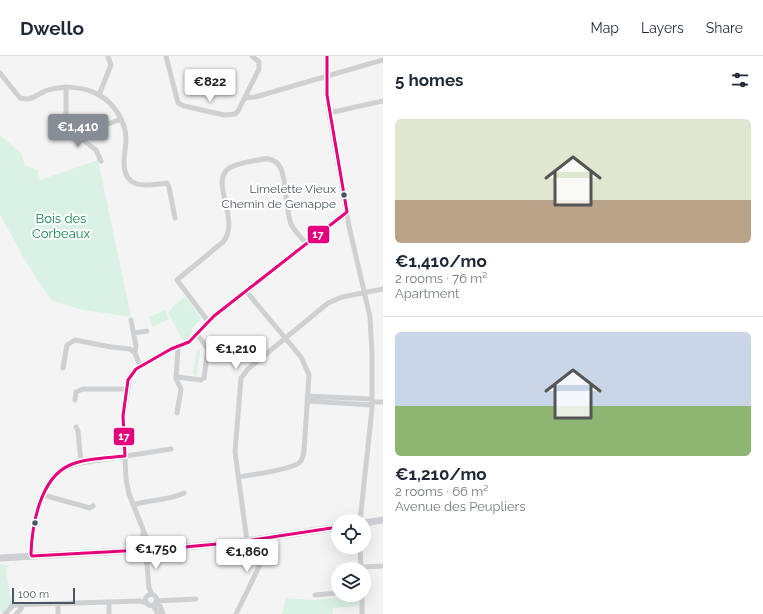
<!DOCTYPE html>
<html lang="en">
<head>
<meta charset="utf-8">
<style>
  body { margin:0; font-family:Raleway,sans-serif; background:#f6f6f7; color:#1f2937; height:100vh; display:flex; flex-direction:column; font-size:15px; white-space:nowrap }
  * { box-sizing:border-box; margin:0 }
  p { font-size:13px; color:#747a83 }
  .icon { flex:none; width:22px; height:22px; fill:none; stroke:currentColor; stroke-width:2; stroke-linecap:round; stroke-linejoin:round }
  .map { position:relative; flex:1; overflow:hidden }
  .sheet { display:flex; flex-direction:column; background:#fff; width:380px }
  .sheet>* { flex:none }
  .controls { position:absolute; left:331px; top:458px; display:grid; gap:8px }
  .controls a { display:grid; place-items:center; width:40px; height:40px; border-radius:50%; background:#fff; box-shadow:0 4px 16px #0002; font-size:20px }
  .scale { position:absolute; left:12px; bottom:10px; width:63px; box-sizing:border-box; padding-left:4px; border:2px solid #4a5661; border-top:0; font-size:11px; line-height:14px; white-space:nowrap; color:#4a5661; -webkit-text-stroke:3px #fff; paint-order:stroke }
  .price { position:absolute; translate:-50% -34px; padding:0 9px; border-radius:4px; background:#fff; color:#222; font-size:13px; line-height:26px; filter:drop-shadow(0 1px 2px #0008) }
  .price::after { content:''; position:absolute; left:50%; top:24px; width:12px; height:9px; margin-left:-6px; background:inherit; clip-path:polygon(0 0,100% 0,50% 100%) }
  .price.selected { background:#868d94; color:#fff }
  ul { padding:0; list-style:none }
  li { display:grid; align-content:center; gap:8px; height:212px; padding:0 12px }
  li+li { border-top:1px solid #e0e1e3 }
  li span { display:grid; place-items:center; height:124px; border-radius:6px; color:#555 }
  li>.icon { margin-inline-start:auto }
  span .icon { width:72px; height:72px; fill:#fffc; stroke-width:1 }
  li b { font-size:17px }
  h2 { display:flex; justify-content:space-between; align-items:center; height:48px; padding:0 12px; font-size:17px }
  header { display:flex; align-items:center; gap:24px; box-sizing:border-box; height:56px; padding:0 20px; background:#fff; border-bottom:1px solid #e0e1e3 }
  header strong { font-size:19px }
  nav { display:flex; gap:22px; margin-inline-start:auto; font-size:14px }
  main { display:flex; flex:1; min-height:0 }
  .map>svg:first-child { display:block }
</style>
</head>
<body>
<header>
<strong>Dwello</strong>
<nav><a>Map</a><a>Layers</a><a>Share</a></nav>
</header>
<main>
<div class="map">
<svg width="383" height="558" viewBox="0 0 383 558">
  <rect width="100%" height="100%" fill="#f4f4f4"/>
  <path fill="#d9f2e3" d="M0,79L21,97L25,109L37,114L40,124L98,104L131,261L78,253L52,244L49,241L23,201L0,158Z
    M185,241L202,262L192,273V279L186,285L182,283L168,257L173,250Z
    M165,254L169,263L153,271L149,261Z
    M197,293H200L197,320L194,319L193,317Z
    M0,508L10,510L6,513L10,540L13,547L2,556L0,555Z
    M359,540V550L333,552V558H282L286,542L312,544Z"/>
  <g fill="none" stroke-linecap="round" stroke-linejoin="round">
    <path stroke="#ced0d2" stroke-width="5" d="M166,0L178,47L184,50L224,59L235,58L238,55L259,13V6L252,0
      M327,0V39L329,57L349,170L370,261L372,297V353L360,465
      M0,17L20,42C32,45 34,40 45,35C62,29 83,30 99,39C115,48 126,66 126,84C126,91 124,98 124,106C124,134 146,130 167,127L169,131L175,162
      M66,31V60L69,66L74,70L97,72L121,63
      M99,39L111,9L108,1
      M245,42L255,41L383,4
      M329,57L383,45
      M79,70L84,85L96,94L101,105
      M131,264L136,290L135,297
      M208,265L177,224L223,186C241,165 210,127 228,113C236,107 249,106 258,104C265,102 272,102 278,108C287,118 285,153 291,168C294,175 301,181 306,187
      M134,277L147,275
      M63,312L67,289L75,284L111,291L130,293L135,297L140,310
      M177,321L201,324L204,322L208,293L197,278
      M307,340L372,343
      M75,344L76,336L83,333H127
      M307,345L372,349
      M372,346H383
      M177,357L181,333L176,323L178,291
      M76,371L78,375L81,407
      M238,421C250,419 292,414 300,406C303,403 303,399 304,395L309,319L301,301L246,235
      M43,439L90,452L93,450
      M133,449C150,443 168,445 184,437
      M143,475V492
      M247,485L235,396L241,322L248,313L328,247L342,241L383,233
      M150,491L129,438L126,423L123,363L130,320L136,313L145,307L171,293L189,286L214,260L347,156
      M360,491L361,513
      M150,497L147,509L149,532L152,538
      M144,498L147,509
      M32,500C30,478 39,433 56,418C63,411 72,409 81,407L171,393
      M361,511L383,510
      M145.5 544a5.5 5.5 0 1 1 11 0a5.5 5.5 0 1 1-11 0Z
      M315,539L338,537
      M362,539V558
      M156,545L196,543
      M156,546L160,550L163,558
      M153,549L158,558
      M5,558L13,549L140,545L147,547
      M16,558L21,553L22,549
      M58,558V548
      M109,558V546
      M236,558L273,482"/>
    <path stroke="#ced0d4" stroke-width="7" d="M364,467L383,464
      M142.5 494a4.5 4.5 0 1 1 9 0a4.5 4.5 0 1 1-9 0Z
      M151,494L240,486L338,471
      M0,502L142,494"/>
    <g stroke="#fff" stroke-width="6">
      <path id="bus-1" d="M327,0V39L347,156L214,260L189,286L171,293L136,313L128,324L123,360L125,400C107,402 87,402 70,409C40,422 32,469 31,498L32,500L142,494L144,498L147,499L151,494L240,486L338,471"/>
    </g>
    <use href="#bus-1" stroke="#e5007d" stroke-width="3"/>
  </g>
  <g fill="#4a5661" stroke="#fff" stroke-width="1.5">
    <circle cx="344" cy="139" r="3.5"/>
    <circle cx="35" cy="467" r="3.5"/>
  </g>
  <g text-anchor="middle" stroke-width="4" stroke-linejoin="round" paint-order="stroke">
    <g font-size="12" fill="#4a5661" stroke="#fff" text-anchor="end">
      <text x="336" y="137">Limelette Vieux<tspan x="336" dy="15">Chemin de Genappe</tspan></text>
    </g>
    <g font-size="13" fill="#17864f" stroke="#fff">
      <text x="61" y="167">Bois des<tspan x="61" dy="15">Corbeaux</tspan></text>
    </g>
  </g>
  <g stroke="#fff" stroke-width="1.5">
    <rect x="307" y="169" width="23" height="19" rx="4" fill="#e5007d"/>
    <rect x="113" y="371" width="22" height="19" rx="4" fill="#e5007d"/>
  </g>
  <g font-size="11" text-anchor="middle" font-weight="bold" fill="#fff">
    <text x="318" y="182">17</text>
    <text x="124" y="384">17</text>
  </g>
</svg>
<div class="controls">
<a><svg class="icon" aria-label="locate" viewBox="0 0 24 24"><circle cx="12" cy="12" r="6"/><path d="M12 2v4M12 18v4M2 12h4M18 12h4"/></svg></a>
<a><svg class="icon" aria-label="layers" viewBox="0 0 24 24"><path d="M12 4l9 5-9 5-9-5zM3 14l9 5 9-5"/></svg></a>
</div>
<div class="scale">100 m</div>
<b class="price" style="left:210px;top:47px">€822</b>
<b class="price selected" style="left:78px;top:92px">€1,410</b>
<b class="price" style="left:236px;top:314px">€1,210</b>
<b class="price" style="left:156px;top:514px">€1,750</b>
<b class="price" style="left:247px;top:517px">€1,860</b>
</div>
<section class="sheet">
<h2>5 homes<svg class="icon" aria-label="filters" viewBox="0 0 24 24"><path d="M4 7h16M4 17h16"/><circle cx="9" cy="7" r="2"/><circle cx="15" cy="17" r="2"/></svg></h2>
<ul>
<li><span style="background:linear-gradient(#dfe7d0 65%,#b9a48a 0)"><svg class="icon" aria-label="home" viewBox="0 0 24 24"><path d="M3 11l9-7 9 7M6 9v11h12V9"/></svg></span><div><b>€1,410/mo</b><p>2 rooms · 76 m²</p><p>Apartment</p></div></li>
<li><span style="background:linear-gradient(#c9d6e8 60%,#8fb573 0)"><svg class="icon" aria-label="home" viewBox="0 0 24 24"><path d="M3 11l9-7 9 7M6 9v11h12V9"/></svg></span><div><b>€1,210/mo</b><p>2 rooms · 66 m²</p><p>Avenue des Peupliers</p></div></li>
</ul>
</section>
</main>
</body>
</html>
